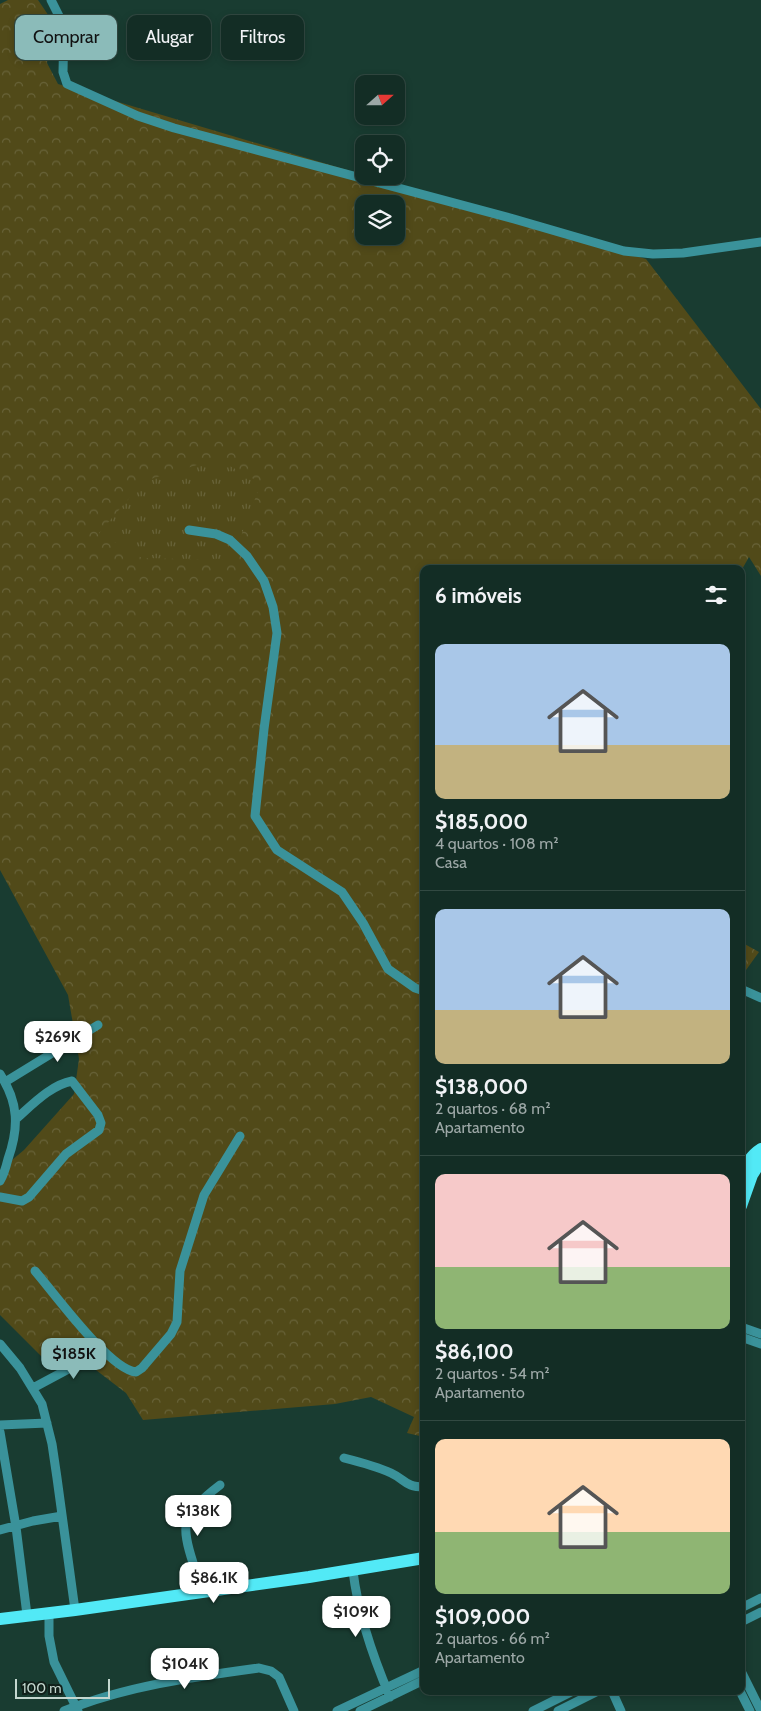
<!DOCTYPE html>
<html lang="pt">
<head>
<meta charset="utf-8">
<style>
  body { margin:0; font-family:Cabin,sans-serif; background:#1c352d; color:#f1f3f6; height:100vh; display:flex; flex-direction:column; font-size:19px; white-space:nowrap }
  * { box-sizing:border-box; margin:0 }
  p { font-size:16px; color:#9da8a7 }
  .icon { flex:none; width:28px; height:28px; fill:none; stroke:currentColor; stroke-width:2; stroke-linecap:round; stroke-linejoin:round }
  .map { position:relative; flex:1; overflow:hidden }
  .drawer { position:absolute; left:420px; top:565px; width:325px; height:1130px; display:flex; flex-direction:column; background:#132d25; border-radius:10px; box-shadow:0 2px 8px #0003,0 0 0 1px #324942 }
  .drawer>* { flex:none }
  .hud { position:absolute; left:15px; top:15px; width:330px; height:45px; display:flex; gap:10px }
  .needle { width:32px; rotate:69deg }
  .tools { position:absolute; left:355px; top:75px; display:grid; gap:10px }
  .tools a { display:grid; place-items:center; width:50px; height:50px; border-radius:10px; background:#132d25; box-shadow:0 2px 8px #0003,0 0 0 1px #324942; font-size:25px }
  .scale { position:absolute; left:15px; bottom:12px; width:95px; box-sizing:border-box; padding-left:5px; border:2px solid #c4d7cf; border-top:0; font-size:14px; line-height:18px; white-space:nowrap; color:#c4d7cf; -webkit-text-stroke:4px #11201a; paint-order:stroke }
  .price { position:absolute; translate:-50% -42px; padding:0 11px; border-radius:10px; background:#fff; color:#222; font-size:16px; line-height:32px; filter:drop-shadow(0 1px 2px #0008) }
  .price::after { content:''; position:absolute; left:50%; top:30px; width:15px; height:11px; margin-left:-8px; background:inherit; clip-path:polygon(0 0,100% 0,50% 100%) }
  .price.current { background:#8bbbb9; color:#111 }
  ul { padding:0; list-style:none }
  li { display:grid; align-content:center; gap:10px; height:265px; padding:0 15px }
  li+li { border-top:1px solid #324942 }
  li span { display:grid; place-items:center; height:155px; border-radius:10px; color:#555 }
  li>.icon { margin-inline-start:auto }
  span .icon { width:90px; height:90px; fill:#fffc; stroke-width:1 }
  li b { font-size:21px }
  h2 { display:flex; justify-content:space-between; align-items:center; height:60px; padding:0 15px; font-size:21px }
  .pill { padding:0 18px; border-radius:10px; background:#132d25; box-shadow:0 2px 8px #0003,0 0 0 1px #324942; font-size:18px; line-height:45px }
  .pill.current { background:#8bbbb9; color:#111 }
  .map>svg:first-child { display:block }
</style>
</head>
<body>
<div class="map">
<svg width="761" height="1711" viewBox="0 0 761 1711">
  <defs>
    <pattern id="forest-crowns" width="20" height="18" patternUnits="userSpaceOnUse" patternTransform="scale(1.25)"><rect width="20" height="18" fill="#514a19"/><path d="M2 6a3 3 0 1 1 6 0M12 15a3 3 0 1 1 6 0" fill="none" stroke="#686339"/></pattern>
    <pattern id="park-tufts" width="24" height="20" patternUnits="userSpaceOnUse" patternTransform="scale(1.25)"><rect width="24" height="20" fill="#514a19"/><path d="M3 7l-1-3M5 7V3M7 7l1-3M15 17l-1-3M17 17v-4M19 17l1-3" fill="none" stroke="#686339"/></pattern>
  </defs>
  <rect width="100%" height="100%" fill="#193c31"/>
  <path fill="url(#forest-crowns)" fill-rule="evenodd" d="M8,0H38L53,22L47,63L58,84L646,259L761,409V576L749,557L741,571V569H424V1437L407,1433L414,1417L371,1397L335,1404L143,1420L126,1393L92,1367L50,1365L0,1315V1170L24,1150L74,1094L79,1059L68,995L0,870V4ZM364,204H396V236H364Z
    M741,942L759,952L741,977Z"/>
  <path fill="url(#park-tufts)" d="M217,459L261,483L232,560L142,558L99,533L144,481Z"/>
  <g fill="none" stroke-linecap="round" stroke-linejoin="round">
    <path stroke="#3a929a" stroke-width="9" d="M51,0L64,26L63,72L67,84L138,116L174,128L514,219L624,251L653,254L683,253L761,242
      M189,530L216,534L230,540L247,556L264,581L273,607L277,633L264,729L255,816L277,850L342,892L363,923L388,969L415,988L424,991
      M741,989L761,998
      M0,1074C19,1103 19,1128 8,1159C6,1167 4,1175 0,1181
      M5,1082L98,1025
      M0,1197L22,1201L29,1197L66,1154L99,1130L101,1123L98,1115L72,1081C51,1085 33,1104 17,1118
      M35,1271C55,1294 109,1369 136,1372L142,1368L171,1334L177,1322L180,1271L204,1195L240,1136
      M741,1327L761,1334
      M741,1337L761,1344
      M0,1344L20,1368L42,1404L52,1444L57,1478L75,1610
      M33,1388L102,1351
      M0,1425L47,1423
      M0,1432L16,1527L27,1615
      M344,1458C360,1462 376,1466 391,1473C406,1480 405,1487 424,1487
      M0,1530L33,1521L62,1516
      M353,1571C358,1614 373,1657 390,1697
      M203,1592C198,1576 184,1543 186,1527C188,1510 207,1495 220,1485
      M741,1608L761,1598
      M49,1613V1636L54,1662L78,1711
      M741,1622L761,1612
      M741,1671L761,1711
      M612,1691L621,1711
      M740,1691L750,1711
      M64,1711C126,1686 193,1677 259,1668L271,1671L279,1677L294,1711
      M337,1711L424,1670
      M360,1711L424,1680
      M533,1711L573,1691
      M558,1711L598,1691"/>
    <path stroke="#52e9f6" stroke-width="12" d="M741,1177C745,1165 750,1156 761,1149
      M741,1206L752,1175L761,1161
      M0,1619L75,1610L309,1577L424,1558"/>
  </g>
</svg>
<div class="tools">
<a><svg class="needle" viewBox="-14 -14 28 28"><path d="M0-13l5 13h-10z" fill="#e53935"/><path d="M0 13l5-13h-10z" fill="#9da8a7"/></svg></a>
<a><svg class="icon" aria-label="locate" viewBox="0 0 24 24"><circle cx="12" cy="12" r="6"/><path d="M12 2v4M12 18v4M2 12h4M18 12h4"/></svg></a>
<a><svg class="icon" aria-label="layers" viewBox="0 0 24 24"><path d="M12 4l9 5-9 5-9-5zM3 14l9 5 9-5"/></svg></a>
</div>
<div class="scale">100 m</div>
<b class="price" style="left:58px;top:1063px">$269K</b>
<b class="price current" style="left:74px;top:1380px">$185K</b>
<b class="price" style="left:198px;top:1537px">$138K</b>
<b class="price" style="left:214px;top:1604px">$86.1K</b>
<b class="price" style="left:356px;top:1638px">$109K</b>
<b class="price" style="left:185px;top:1690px">$104K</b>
<div class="hud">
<a class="pill current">Comprar</a>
<a class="pill">Alugar</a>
<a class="pill">Filtros</a>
</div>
<section class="drawer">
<h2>6 imóveis<svg class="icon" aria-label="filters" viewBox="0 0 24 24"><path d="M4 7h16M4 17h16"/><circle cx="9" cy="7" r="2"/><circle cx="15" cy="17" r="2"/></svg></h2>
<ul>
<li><span style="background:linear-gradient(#a9c7e8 65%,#c2b280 0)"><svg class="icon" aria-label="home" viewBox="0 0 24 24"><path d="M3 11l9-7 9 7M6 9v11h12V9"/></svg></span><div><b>$185,000</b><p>4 quartos · 108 m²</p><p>Casa</p></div></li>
<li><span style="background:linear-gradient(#a9c7e8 65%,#c2b280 0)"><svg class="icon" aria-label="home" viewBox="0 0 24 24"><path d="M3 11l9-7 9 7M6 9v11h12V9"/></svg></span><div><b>$138,000</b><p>2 quartos · 68 m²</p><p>Apartamento</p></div></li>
<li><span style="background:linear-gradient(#f6c9c9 60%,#8fb573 0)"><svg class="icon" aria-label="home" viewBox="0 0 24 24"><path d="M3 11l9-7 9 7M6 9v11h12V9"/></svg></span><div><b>$86,100</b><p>2 quartos · 54 m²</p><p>Apartamento</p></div></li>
<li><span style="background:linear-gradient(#ffd9b3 60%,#8fb573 0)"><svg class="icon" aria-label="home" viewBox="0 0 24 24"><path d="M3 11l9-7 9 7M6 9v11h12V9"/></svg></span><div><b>$109,000</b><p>2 quartos · 66 m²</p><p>Apartamento</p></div></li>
</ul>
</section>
</div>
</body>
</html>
